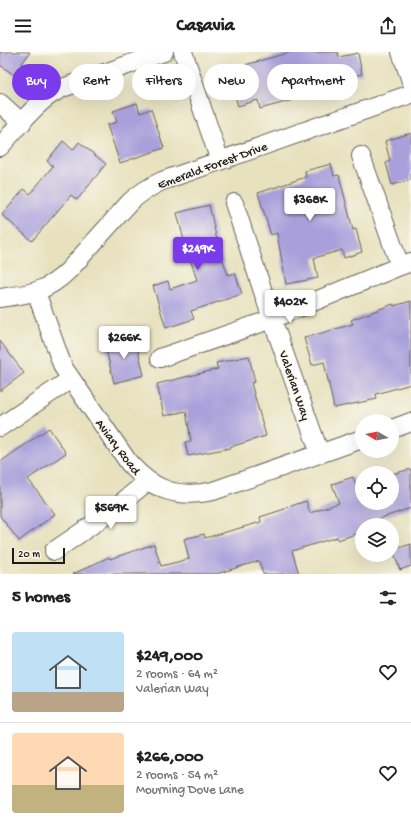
<!DOCTYPE html>
<html lang="en">
<head>
<meta charset="utf-8">
<style>
  body { margin:0; font-family:"Gochi Hand",sans-serif; background:#f6f6f6; color:#222; height:100vh; display:flex; flex-direction:column; font-size:15px; white-space:nowrap }
  * { box-sizing:border-box; margin:0 }
  p { font-size:13px; color:#767676 }
  .icon { flex:none; width:22px; height:22px; fill:none; stroke:currentColor; stroke-width:2; stroke-linecap:round; stroke-linejoin:round }
  .map { position:relative; height:522px; overflow:hidden }
  .panel { display:flex; flex-direction:column; background:#fff; flex:1 }
  .panel>* { flex:none }
  .guide { position:absolute; left:12px; top:12px; width:387px; height:36px; display:flex; gap:8px }
  .needle { width:26px; rotate:279deg }
  .tools { position:absolute; left:355px; top:362px; display:grid; gap:8px }
  .tools a { display:grid; place-items:center; width:44px; height:44px; border-radius:50%; background:#fff; box-shadow:0 4px 16px #0002; font-size:20px }
  .scale { position:absolute; left:12px; bottom:10px; width:53px; box-sizing:border-box; padding-left:4px; border:2px solid #1c1c1c; border-top:0; font-size:11px; line-height:14px; white-space:nowrap; color:#1c1c1c; -webkit-text-stroke:3px #fbf7ec; paint-order:stroke }
  .price { position:absolute; translate:-50% -34px; padding:0 9px; border-radius:4px; background:#fff; color:#222; font-size:13px; line-height:26px; filter:drop-shadow(0 1px 2px #0008) }
  .price::after { content:''; position:absolute; left:50%; top:24px; width:12px; height:9px; margin-left:-6px; background:inherit; clip-path:polygon(0 0,100% 0,50% 100%) }
  .price.active { background:#7c3aed; color:#fff }
  ul { padding:0; list-style:none }
  li { display:flex; align-items:center; gap:12px; height:100px; padding:0 12px }
  li+li { border-top:1px solid #e0e0e0 }
  li span { display:grid; place-items:center; flex:none; width:112px; height:80px; border-radius:4px; color:#555 }
  li>.icon { margin-inline-start:auto }
  span .icon { width:48px; height:48px; fill:#fffc; stroke-width:1 }
  li b { font-size:17px }
  h2 { display:flex; justify-content:space-between; align-items:center; height:48px; padding:0 12px; font-size:17px }
  .pill { padding:0 14px; border-radius:18px; background:#fff; box-shadow:0 4px 16px #0002; font-size:14px; line-height:36px }
  .pill.active { background:#7c3aed; color:#fff }
  header { display:flex; justify-content:space-between; align-items:center; height:52px; padding:0 12px; background:#fff; font-size:18px; font-weight:700 }
  .map>svg:first-child { display:block }
</style>
</head>
<body>
<header><svg class="icon" aria-label="menu" viewBox="0 0 24 24"><path d="M4 6h16M4 12h16M4 18h16"/></svg>Casavia<svg class="icon" aria-label="share" viewBox="0 0 24 24"><path d="M12 15V3M7 8l5-5 5 5M5 13v7h14v-7"/></svg></header>
<div class="map">
<svg width="411" height="522" viewBox="0 0 411 522">
  <rect width="100%" height="100%" fill="#fbf7ec"/>
  <filter id="ink" filterUnits="userSpaceOnUse"><feTurbulence type="fractalNoise" baseFrequency=".025" numOctaves="2"/><feDisplacementMap in="SourceGraphic" scale="8" xChannelSelector="R" yChannelSelector="G"/><feConvolveMatrix kernelMatrix="1 2 1 2 8 2 1 2 1" color-interpolation-filters="sRGB"/></filter>
  <filter id="wash" filterUnits="userSpaceOnUse"><feTurbulence type="fractalNoise" baseFrequency=".012" numOctaves="4" result="noise"/><feDisplacementMap in="SourceGraphic" scale="16" xChannelSelector="R" yChannelSelector="G"/><feGaussianBlur stdDeviation="0.9" result="paint"/><feColorMatrix in="noise" values="0 0 0 0 0 0 0 0 0 0 0 0 0 0 0 0 0 1.4 0 .05"/><feComposite in="paint" operator="in"/></filter>
  <g filter="url(#wash)">
    <rect width="100%" height="100%" fill="#e7e1be"/>
    <g id="blocks">
      <path fill="#a9a0db" d="M0,0H30L14,23L0,13Z
        M291,0H338L339,5L358,1L362,22L290,38L293,48L260,57L258,48L238,54L231,30L249,25L245,13Z
        M137,51L140,61L151,57L164,96L120,111L107,73L117,70L113,59Z
        M411,81V128L392,133L386,111L390,109L385,89Z
        M63,89L73,98L79,90L106,112L77,148L71,143L32,189L2,163L24,137L30,142L53,114L47,109Z
        M331,112L334,124L339,123L353,178L356,177L362,200L344,206L342,198L314,206L318,226L286,232L277,181L271,183L258,141L306,125L305,119Z
        M209,153L219,197L228,223L235,221L242,242L191,259L194,267L166,276L153,234L168,229L170,237L197,228L189,204H188L177,161Z
        M411,249V332L376,342L377,347L334,356L324,310L312,313L304,286L353,272L351,268L393,252L394,254Z
        M135,286L144,323L114,331L105,293Z
        M0,289L24,321L0,339Z
        M249,304L255,330L251,331L266,384L230,395V396L188,404L185,390L191,389L186,359L164,364L157,332L218,317L216,311Z
        M49,376L66,401L28,427L55,462L19,489L0,464V410Z
        M411,417V456L369,470L370,473H362V480L338,488L337,485L292,499L299,522H263L259,509L216,522H73L109,505L110,507L154,492L161,514L189,507L184,487L204,482L205,486L261,470L260,465L285,457V456L306,449L310,461L339,451L332,432L353,425L362,451H392V422Z
        M411,492V514L400,518L393,498Z"/>
    </g>
  </g>
  <g filter="url(#ink)">
    <use href="#blocks" fill-opacity="0" stroke="#636155" stroke-width="1"/>
    <g fill="none" stroke-linecap="round" stroke-linejoin="round">
      <g stroke="#636155" stroke-width="20">
        <path id="street" d="M183,0L220,109
          M401,0L411,29
          M0,51L22,71
          M0,95C15,78 37,49 57,39C60,37 64,35 68,34L164,0
          M361,104L400,214
          M234,151L272,267L320,402
          M36,240L63,315L129,411C153,438 177,447 213,439L362,387
          M0,246C30,242 47,240 69,218L130,150C140,141 149,135 162,129L411,42
          M160,306L272,267L400,214L411,210
          M0,375L71,327
          M392,377L411,370
          M54,499L105,464L148,429"/>
      </g>
      <use href="#street" stroke="#fff" stroke-width="18"/>
    </g>
  </g>
  <g text-anchor="middle" stroke-width="3" stroke-linejoin="round" paint-order="stroke">
    <g font-size="13" fill="#1c1c1c" stroke="#fbf7ec">
      <text transform="translate(212 112) rotate(-20)" y="5">Emerald Forest Drive</text>
      <text transform="translate(296 333) rotate(71)" y="5">Valerian Way</text>
      <text transform="translate(119 394) rotate(53)" y="5">Aviary Road</text>
    </g>
  </g>
</svg>
<div class="tools">
<a><svg class="needle" viewBox="-14 -14 28 28"><path d="M0-13l5 13h-10z" fill="#e53935"/><path d="M0 13l5-13h-10z" fill="#767676"/></svg></a>
<a><svg class="icon" aria-label="locate" viewBox="0 0 24 24"><circle cx="12" cy="12" r="6"/><path d="M12 2v4M12 18v4M2 12h4M18 12h4"/></svg></a>
<a><svg class="icon" aria-label="layers" viewBox="0 0 24 24"><path d="M12 4l9 5-9 5-9-5zM3 14l9 5 9-5"/></svg></a>
</div>
<div class="scale">20 m</div>
<b class="price" style="left:310px;top:170px">$368K</b>
<b class="price active" style="left:198px;top:219px">$249K</b>
<b class="price" style="left:290px;top:272px">$402K</b>
<b class="price" style="left:124px;top:308px">$266K</b>
<b class="price" style="left:111px;top:478px">$569K</b>
<div class="guide">
<a class="pill active">Buy</a>
<a class="pill">Rent</a>
<a class="pill">Filters</a>
<a class="pill">New</a>
<a class="pill">Apartment</a>
</div>
</div>
<section class="panel">
<h2>5 homes<svg class="icon" aria-label="filters" viewBox="0 0 24 24"><path d="M4 7h16M4 17h16"/><circle cx="9" cy="7" r="2"/><circle cx="15" cy="17" r="2"/></svg></h2>
<ul>
<li><span style="background:linear-gradient(#bfe0f5 75%,#b9a48a 0)"><svg class="icon" aria-label="home" viewBox="0 0 24 24"><path d="M3 11l9-7 9 7M6 9v11h12V9"/></svg></span><div><b>$249,000</b><p>2 rooms · 64 m²</p><p>Valerian Way</p></div><svg class="icon" aria-label="heart" viewBox="0 0 24 24"><path d="M12 20l-8-8c-3-5 5-10 8-4 3-6 11-1 8 4z"/></svg></li>
<li><span style="background:linear-gradient(#ffd9b3 65%,#c2b280 0)"><svg class="icon" aria-label="home" viewBox="0 0 24 24"><path d="M3 11l9-7 9 7M6 9v11h12V9"/></svg></span><div><b>$266,000</b><p>2 rooms · 54 m²</p><p>Mourning Dove Lane</p></div><svg class="icon" aria-label="heart" viewBox="0 0 24 24"><path d="M12 20l-8-8c-3-5 5-10 8-4 3-6 11-1 8 4z"/></svg></li>
</ul>
</section>
</body>
</html>
